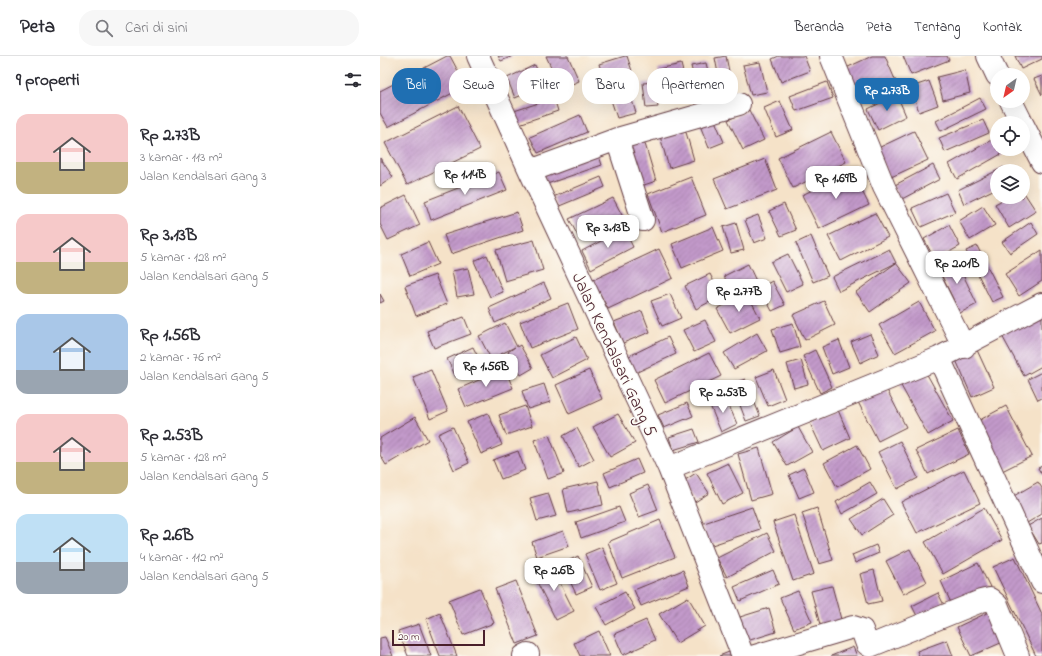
<!DOCTYPE html>
<html lang="id">
<head>
<meta charset="utf-8">
<style>
  body { margin:0; font-family:"Indie Flower",sans-serif; background:#f7f7f7; color:#2b2b33; height:100vh; display:flex; flex-direction:column; font-size:15px; white-space:nowrap }
  * { box-sizing:border-box; margin:0 }
  p { font-size:13px; color:#7c7c81 }
  .icon { flex:none; width:22px; height:22px; fill:none; stroke:currentColor; stroke-width:2; stroke-linecap:round; stroke-linejoin:round }
  .map { position:relative; flex:1; overflow:hidden }
  .side { display:flex; flex-direction:column; background:#fff; width:380px }
  .side>* { flex:none }
  .banner { position:absolute; left:12px; top:12px; width:380px; height:36px; display:flex; gap:8px }
  .needle { width:26px; rotate:214deg }
  .buttons { position:absolute; left:610px; top:12px; display:grid; gap:8px }
  .buttons a { display:grid; place-items:center; width:40px; height:40px; border-radius:50%; background:#fff; box-shadow:0 4px 16px #0002; font-size:20px }
  .scale { position:absolute; left:12px; bottom:10px; width:93px; box-sizing:border-box; padding-left:4px; border:2px solid #4a1f2b; border-top:0; font-size:11px; line-height:14px; white-space:nowrap; color:#4a1f2b; -webkit-text-stroke:3px #fdfcf7; paint-order:stroke }
  .price { position:absolute; translate:-50% -34px; padding:0 9px; border-radius:8px; background:#fff; color:#222; font-size:13px; line-height:26px; filter:drop-shadow(0 1px 2px #0008) }
  .price::after { content:''; position:absolute; left:50%; top:24px; width:12px; height:9px; margin-left:-6px; background:inherit; clip-path:polygon(0 0,100% 0,50% 100%) }
  .price.selected { background:#1f6fb2; color:#fff }
  ul { padding:0; list-style:none }
  li { display:flex; align-items:center; gap:12px; height:100px; padding:0 16px }
  li span { display:grid; place-items:center; flex:none; width:112px; height:80px; border-radius:12px; color:#555 }
  li>.icon { margin-inline-start:auto }
  span .icon { width:48px; height:48px; fill:#fffc; stroke-width:1 }
  li b { font-size:17px }
  h2 { display:flex; justify-content:space-between; align-items:center; height:48px; padding:0 16px; font-size:17px }
  .chip { padding:0 14px; border-radius:16px; background:#fff; box-shadow:0 4px 16px #0002; font-size:14px; line-height:36px }
  .chip.selected { background:#1f6fb2; color:#fff }
  header { display:flex; align-items:center; gap:24px; box-sizing:border-box; height:56px; padding:0 20px; background:#fff; border-bottom:1px solid #e1e1e2 }
  header strong { font-size:19px }
  nav { display:flex; gap:22px; margin-inline-start:auto; font-size:14px }
  .search { width:280px; height:36px; background:#f7f7f7; display:flex; align-items:center; gap:10px; box-sizing:border-box; padding:0 14px; border-radius:16px; color:#7c7c81; font-size:15px }
  main { display:flex; flex:1; min-height:0 }
  .map>svg:first-child { display:block }
</style>
</head>
<body>
<header>
<strong>Peta</strong>
<div class="search"><svg class="icon" aria-label="search" viewBox="0 0 24 24"><circle cx="10" cy="10" r="6"/><path d="M15 15l6 6"/></svg>Cari di sini</div>
<nav><a>Beranda</a><a>Peta</a><a>Tentang</a><a>Kontak</a></nav>
</header>
<main>
<section class="side">
<h2>9 properti<svg class="icon" aria-label="filters" viewBox="0 0 24 24"><path d="M4 7h16M4 17h16"/><circle cx="9" cy="7" r="2"/><circle cx="15" cy="17" r="2"/></svg></h2>
<ul>
<li><span style="background:linear-gradient(#f6c9c9 60%,#c2b280 0)"><svg class="icon" aria-label="home" viewBox="0 0 24 24"><path d="M3 11l9-7 9 7M6 9v11h12V9"/></svg></span><div><b>Rp 2.73B</b><p>3 kamar · 113 m²</p><p>Jalan Kendalsari Gang 3</p></div></li>
<li><span style="background:linear-gradient(#f6c9c9 60%,#c2b280 0)"><svg class="icon" aria-label="home" viewBox="0 0 24 24"><path d="M3 11l9-7 9 7M6 9v11h12V9"/></svg></span><div><b>Rp 3.13B</b><p>5 kamar · 128 m²</p><p>Jalan Kendalsari Gang 5</p></div></li>
<li><span style="background:linear-gradient(#a9c7e8 70%,#9aa5b1 0)"><svg class="icon" aria-label="home" viewBox="0 0 24 24"><path d="M3 11l9-7 9 7M6 9v11h12V9"/></svg></span><div><b>Rp 1.56B</b><p>2 kamar · 76 m²</p><p>Jalan Kendalsari Gang 5</p></div></li>
<li><span style="background:linear-gradient(#f6c9c9 60%,#c2b280 0)"><svg class="icon" aria-label="home" viewBox="0 0 24 24"><path d="M3 11l9-7 9 7M6 9v11h12V9"/></svg></span><div><b>Rp 2.53B</b><p>5 kamar · 128 m²</p><p>Jalan Kendalsari Gang 5</p></div></li>
<li><span style="background:linear-gradient(#bfe0f5 60%,#9aa5b1 0)"><svg class="icon" aria-label="home" viewBox="0 0 24 24"><path d="M3 11l9-7 9 7M6 9v11h12V9"/></svg></span><div><b>Rp 2.6B</b><p>4 kamar · 112 m²</p><p>Jalan Kendalsari Gang 5</p></div></li>
</ul>
</section>
<div class="map">
<svg width="662" height="600" viewBox="0 0 662 600">
  <defs>
    <pattern id="building-hatch" width="6" height="6" patternUnits="userSpaceOnUse"><rect width="6" height="6" fill="#c29aca"/><path d="M-1 1l2-2M0 6l6-6M5 7l2-2" fill="none" stroke="#a07da4"/></pattern>
  </defs>
  <rect width="100%" height="100%" fill="#fdfcf7"/>
  <filter id="ink" filterUnits="userSpaceOnUse"><feTurbulence type="fractalNoise" baseFrequency=".025" numOctaves="2"/><feDisplacementMap in="SourceGraphic" scale="8" xChannelSelector="R" yChannelSelector="G"/><feConvolveMatrix kernelMatrix="1 2 1 2 8 2 1 2 1" color-interpolation-filters="sRGB"/></filter>
  <filter id="wash" filterUnits="userSpaceOnUse"><feTurbulence type="fractalNoise" baseFrequency=".012" numOctaves="4" result="noise"/><feDisplacementMap in="SourceGraphic" scale="16" xChannelSelector="R" yChannelSelector="G"/><feGaussianBlur stdDeviation="0.9" result="paint"/><feColorMatrix in="noise" values="0 0 0 0 0 0 0 0 0 0 0 0 0 0 0 0 0 1.4 0 .05"/><feComposite in="paint" operator="in"/></filter>
  <g filter="url(#wash)">
    <rect width="100%" height="100%" fill="#f5e2c8"/>
    <g id="blocks">
      <path fill="url(#building-hatch)" d="M67,0H70L86,30L8,71L0,57V35Z
        M118,0H133L121,5Z
        M166,0H188L199,25L181,33Z
        M245,0H247L252,15L224,24L219,8Z
        M346,0L352,31L341,33L335,2Z
        M399,0H424L430,15L401,26L392,3Z
        M492,0H505L516,26L479,42L466,12Z
        M523,0H567L569,4L531,19Z
        M635,0H662V3L641,13Z
        M380,6L387,36L371,39L363,9Z
        M326,7L333,36L318,39L311,10Z
        M301,8L309,40L286,45L278,13Z
        M155,9L164,30L135,42L127,22Z
        M585,14L590,37L563,44L557,21Z
        M662,20V39L654,23Z
        M549,25L558,49L539,56L531,31Z
        M275,26L278,51L266,52L263,27Z
        M447,26L453,42L416,55L410,40Z
        M248,32L256,57L237,62L229,38Z
        M517,39L526,60L498,74L488,53Z
        M174,42L178,55L136,69L131,56Z
        M600,42L606,53L561,75L556,65Z
        M400,45L413,74L396,81L384,52Z
        M78,50L100,93L27,129L5,87Z
        M369,54L384,84L363,94L348,64Z
        M200,59L207,76L158,97L150,81Z
        M333,60L344,86L329,92L319,67Z
        M603,64L609,77L565,96L559,82Z
        M303,66L314,104L289,112L278,73Z
        M534,75L548,104L509,122L496,93Z
        M451,76L466,106L413,132L398,102Z
        M263,81L276,125L258,131L244,87Z
        M615,82L617,93H621L623,97L577,123L569,108Z
        M217,94L222,109L167,128L162,114Z
        M0,102L13,121L0,130Z
        M385,103L397,134L347,153L334,123Z
        M553,109L560,123L520,144L513,130Z
        M624,111L626,115H617V132L584,148L578,134Z
        M472,115L489,149L439,173L422,139Z
        M119,116L127,134L51,164L45,145Z
        M221,121L225,131L177,151L173,141Z
        M311,121L326,159L282,176L268,138Z
        M643,135L656,155L629,172L615,148L628,141H643Z
        M566,137L575,156L541,171L532,152Z
        M26,139L40,169L8,184L0,168V152Z
        M233,142L243,161L199,182L189,163Z
        M404,148L416,174L401,180L389,155Z
        M603,150L615,169L590,184L579,165Z
        M137,156L143,174L71,198L64,179Z
        M495,157L508,181L461,205L448,180Z
        M378,159L387,182L374,187L365,164Z
        M651,166L658,178L630,197L622,186Z
        M356,167L364,194L351,197L343,171Z
        M569,169L580,190L555,204L544,183Z
        M333,171L343,195L302,212L292,188Z
        M244,173L253,191L211,213L202,195Z
        M431,180L448,220L433,226L416,187Z
        M154,184L163,214L125,225L116,194Z
        M48,186L58,208L30,220L21,198Z
        M597,190L623,241L612,246L586,195Z
        M279,193L293,222L228,253L213,224Z
        M509,193L516,207L531,227L490,256L476,236L516,207L459,235L452,221Z
        M662,194V225L639,240L625,218Z
        M408,198L423,228L406,236L391,206Z
        M107,199L123,236L110,241L94,205Z
        M575,202L597,248L580,257L557,210Z
        M368,208L376,225L351,236L344,220Z
        M88,212L94,238L77,241L72,215Z
        M330,218L341,240L316,253L305,230Z
        M55,219L67,248L36,260L25,230Z
        M392,225L405,249L392,255L380,232Z
        M164,227L171,242L115,267L109,252Z
        M367,237L380,262L350,277L337,253Z
        M0,238L4,245L0,247Z
        M290,238L301,262L282,270L271,245Z
        M444,245L455,269L425,284L413,259Z
        M539,246L555,275L515,297L499,269Z
        M188,247L198,273L150,292L140,266Z
        M262,255L270,276L243,287L234,266Z
        M662,256V310L644,320L621,278Z
        M84,261L91,278L54,292L47,275Z
        M325,264L336,286L314,296L303,274Z
        M125,267L137,291L140,289L153,312L141,319L128,296L135,291L111,303L99,280Z
        M413,267L420,291L400,297L392,273Z
        M377,277L387,295L354,313L344,297Z
        M490,278L499,298L480,307L471,286Z
        M196,281L207,304L172,322L160,299Z
        M288,281L296,298L253,318L245,302Z
        M459,284L469,311L452,318L442,291Z
        M93,291L102,309L76,321L67,303Z
        M435,294L452,331L440,337L423,300Z
        M597,294L614,331L592,341L576,304Z
        M329,297L341,320L285,347L274,324Z
        M421,304L428,328L414,332L407,308Z
        M125,313L133,332L86,351L78,333Z
        M544,313L573,365L548,379L519,326Z
        M51,314L68,355L50,363L33,321Z
        M209,314L222,343L189,358L176,329Z
        M394,314L405,343L388,350L376,321Z
        M662,316V342L658,344L648,323Z
        M365,323L380,360L366,365L352,328Z
        M164,328L170,346L148,353L142,335Z
        M506,332L526,371L498,385L478,346Z
        M345,340L357,368L341,376L329,347Z
        M307,347L313,360L284,372L278,359Z
        M145,350L152,370L126,379L119,359Z
        M626,350L652,400L622,415L596,366Z
        M458,354L470,382L443,395L430,367Z
        M108,357L122,389L101,398L87,366Z
        M238,358L255,387L230,401L213,371Z
        M35,361L48,384L6,409L0,399V382Z
        M73,371L89,407L74,414L58,378Z
        M418,371L432,396L407,410L393,386Z
        M197,372L214,403L199,411L183,380Z
        M314,373L319,386L293,394L289,381Z
        M578,374L589,398L548,418L536,394Z
        M169,379L184,417L168,423L154,384Z
        M520,385L538,422L517,433L498,396Z
        M477,389L490,413L457,431L444,407Z
        M379,392L392,438L371,444L358,398Z
        M138,395L145,414L121,423L113,404Z
        M257,403L263,417L230,431L224,417Z
        M348,407L363,437L342,448L327,417Z
        M662,410V419L658,412Z
        M424,412L434,436L419,442L409,419Z
        M584,414L600,447L537,477L521,446Z
        M316,417L329,437L315,446L302,426Z
        M218,425L223,449L188,457L183,433Z
        M490,426L497,438L462,458L456,446Z
        M658,426L662,432V458L647,467L632,441Z
        M268,429L278,454L259,461L249,437Z
        M168,437L176,460L157,465L150,442Z
        M503,443L513,459L482,479L471,463Z
        M239,451L245,466L201,482L196,466Z
        M372,451L380,473L329,490L321,468Z
        M437,452L453,504L439,508L422,457Z
        M604,452L622,484L563,518L545,486Z
        M414,459L434,518L413,525L393,466Z
        M662,462V487L659,488L648,470Z
        M280,464L295,501L242,522L228,486Z
        M183,475L189,490L157,501L152,486Z
        M387,477L396,495L347,521L337,502Z
        M496,489L499,497L475,507L472,499Z
        M222,491L237,527L220,534L205,498Z
        M530,493L547,526L523,538L506,505Z
        M198,500L212,531L196,538L182,508Z
        M635,501L662,558V600H656L613,511Z
        M598,507L610,531L572,549L561,525Z
        M171,509L194,555L176,564L153,518Z
        M303,514L309,530L261,550L254,534Z
        M393,514L399,528L360,545L354,531Z
        M494,514L502,545L488,548L480,518Z
        M136,525L158,580L137,588L115,533Z
        M452,530L462,567L441,572L431,535Z
        M100,532L114,567L83,579L69,544Z
        M418,535L432,566L414,573L400,542Z
        M245,536L255,553L226,569L216,551Z
        M558,537L564,549L538,562L532,550Z
        M308,541L325,570L297,587L279,558Z
        M389,552L396,576L367,585L360,561Z
        M609,556L623,586L591,600L577,571Z
        M60,557L77,600H60L46,563Z
        M266,564L275,584L243,599L234,578Z
        M39,568L51,600H28L18,575Z
        M219,575L230,600H200L194,587Z
        M5,581L13,600H0V582Z
        M567,584L573,600H539L537,595Z
        M473,591L477,600H451Z
        M349,596L350,600H339Z"/>
    </g>
  </g>
  <g filter="url(#ink)">
    <use href="#blocks" fill-opacity="0" stroke="#643c43" stroke-width="1"/>
    <g fill="none" stroke-linecap="round" stroke-linejoin="round">
      <g stroke="#643c43" stroke-width="24">
        <path id="minor" d="M98,0L150,115L289,412L363,600
          M451,0L504,131L584,291
          M608,0L617,19
          M631,45L642,67
          M643,69L662,106
          M237,83L263,164
          M150,115L237,83L359,48
          M559,302L662,526
          M289,412L559,302L662,248
          M144,600L148,598
          M375,600L473,571L482,574L487,588L490,590L601,545L610,543L617,549L638,600"/>
      </g>
      <use href="#minor" stroke="#fff" stroke-width="22"/>
    </g>
  </g>
  <g text-anchor="middle" stroke-width="3" stroke-linejoin="round" paint-order="stroke">
    <g font-size="18" fill="#4a1f2b" stroke="#fdfcf7">
      <text transform="translate(235 298) rotate(65)" y="6">Jalan Kendalsari Gang 5</text>
    </g>
  </g>
</svg>
<div class="buttons">
<a><svg class="needle" viewBox="-14 -14 28 28"><path d="M0-13l5 13h-10z" fill="#e53935"/><path d="M0 13l5-13h-10z" fill="#7c7c81"/></svg></a>
<a><svg class="icon" aria-label="locate" viewBox="0 0 24 24"><circle cx="12" cy="12" r="6"/><path d="M12 2v4M12 18v4M2 12h4M18 12h4"/></svg></a>
<a><svg class="icon" aria-label="layers" viewBox="0 0 24 24"><path d="M12 4l9 5-9 5-9-5zM3 14l9 5 9-5"/></svg></a>
</div>
<div class="scale">20 m</div>
<b class="price selected" style="left:507px;top:56px">Rp 2.73B</b>
<b class="price" style="left:85px;top:140px">Rp 1.14B</b>
<b class="price" style="left:456px;top:144px">Rp 1.69B</b>
<b class="price" style="left:228px;top:193px">Rp 3.13B</b>
<b class="price" style="left:577px;top:229px">Rp 2.01B</b>
<b class="price" style="left:359px;top:257px">Rp 2.77B</b>
<b class="price" style="left:106px;top:332px">Rp 1.56B</b>
<b class="price" style="left:343px;top:358px">Rp 2.53B</b>
<b class="price" style="left:174px;top:536px">Rp 2.6B</b>
<div class="banner">
<a class="chip selected">Beli</a>
<a class="chip">Sewa</a>
<a class="chip">Filter</a>
<a class="chip">Baru</a>
<a class="chip">Apartemen</a>
</div>
</div>
</main>
</body>
</html>
